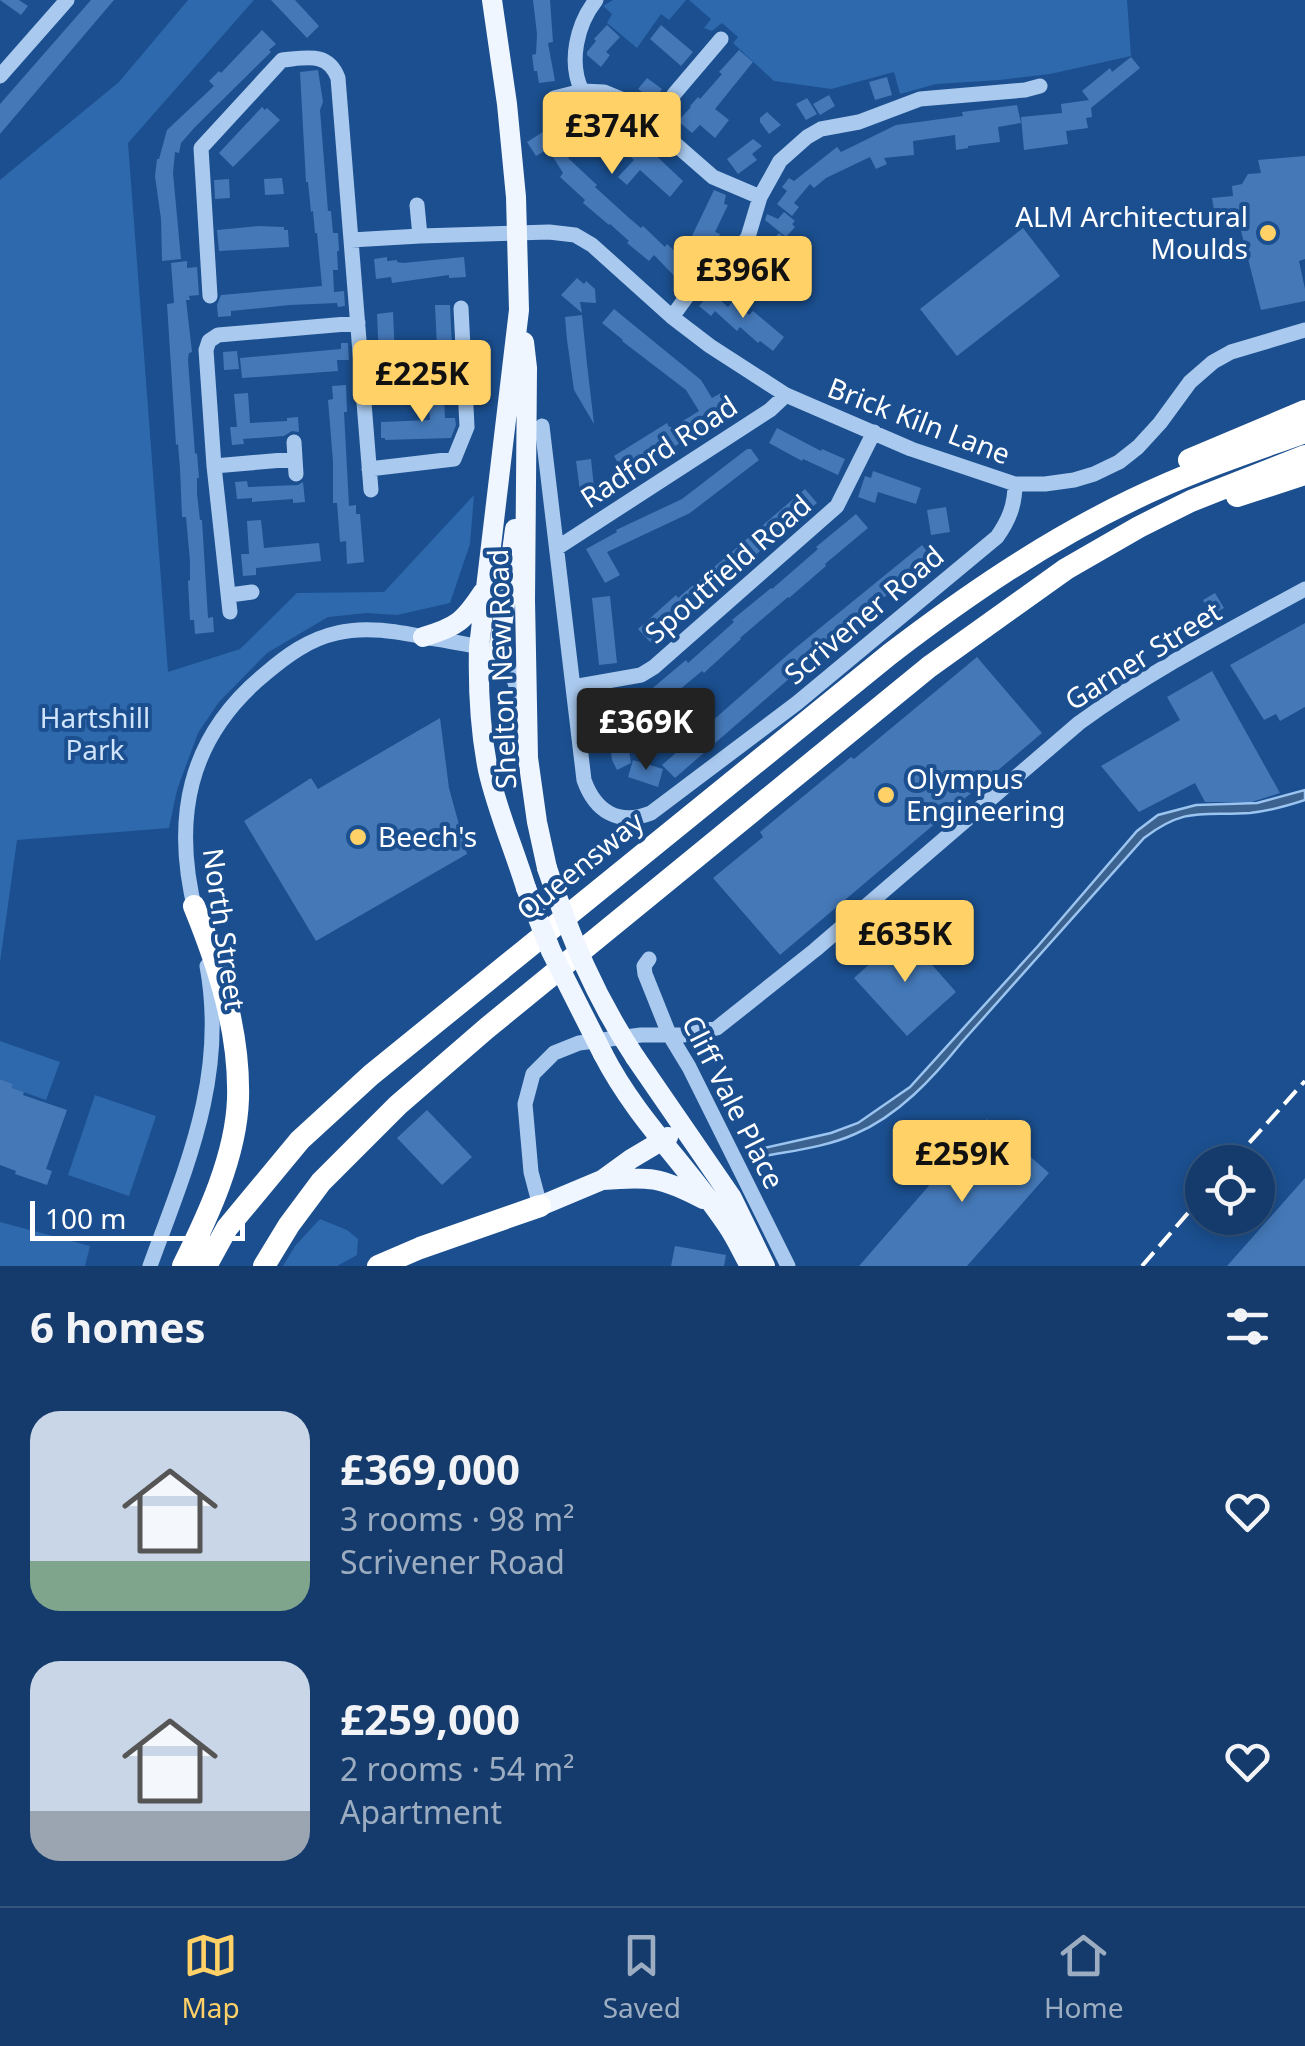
<!DOCTYPE html>
<html lang="en">
<head>
<meta charset="utf-8">
<style>
  body { margin:0; font-family:"Noto Sans",sans-serif; background:#214673; color:#f1f3f6; height:100vh; display:flex; flex-direction:column; font-size:38px; white-space:nowrap }
  * { box-sizing:border-box; margin:0 }
  p { font-size:32px; color:#9dadc1 }
  .icon { flex:none; width:55px; height:55px; fill:none; stroke:currentColor; stroke-width:2; stroke-linecap:round; stroke-linejoin:round }
  .map { position:relative; height:1266px; overflow:hidden }
  .drawer { display:flex; flex-direction:column; background:#143b6b; flex:1 }
  .drawer>* { flex:none }
  .tools { position:absolute; left:1185px; top:1145px; display:grid; gap:20px }
  .tools a { display:grid; place-items:center; width:90px; height:90px; border-radius:50%; background:#143b6b; box-shadow:0 5px 15px #0003,0 0 0 2px #33557e; font-size:50px }
  .scale { position:absolute; left:30px; bottom:25px; width:215px; box-sizing:border-box; padding-left:10px; border:5px solid #fff; border-top:0; font-size:28px; line-height:35px; white-space:nowrap; color:#fff; -webkit-text-stroke:8px #1b4f8f; paint-order:stroke }
  .price { position:absolute; translate:-50% -85px; padding:0 22px; border-radius:10px; background:#ffd166; color:#111; font-size:32px; line-height:65px; filter:drop-shadow(0 2px 5px #0008) }
  .price::after { content:''; position:absolute; left:50%; top:60px; width:30px; height:22px; margin-left:-15px; background:inherit; clip-path:polygon(0 0,100% 0,50% 100%) }
  .price.active { background:#222; color:#fff }
  ul { padding:0; list-style:none }
  li { display:flex; align-items:center; gap:30px; height:250px; padding:0 30px }
  li span { display:grid; place-items:center; flex:none; width:280px; height:200px; border-radius:30px; color:#555 }
  li>.icon { margin-inline-start:auto }
  span .icon { width:120px; height:120px; fill:#fffc; stroke-width:1 }
  li b { font-size:42px }
  h2 { display:flex; justify-content:space-between; align-items:center; height:120px; padding:0 30px; font-size:42px }
  .menu { display:flex; justify-content:space-around; align-items:center; height:140px; border-top:2px solid #33557e; background:#143b6b; font-size:28px; color:#9dadc1 }
  .menu a { display:grid; justify-items:center; gap:5px }
  .menu .active { color:#ffd166 }
  .map>svg:first-child { display:block }
</style>
</head>
<body>
<div class="map">
<svg width="1305" height="1266" viewBox="0 0 1305 1266">
  <rect width="100%" height="100%" fill="#1b4f8f"/>
  <path fill="#2e69ad" d="M188,0H254L128,143L168,672L240,649L297,593L384,592L474,495L470,544L450,603L397,615L367,613L328,617L267,653L219,702L198,733L177,790L169,828L17,840L0,962V180L119,82Z
    M613,0H686L669,20L661,14L637,48L607,23L612,14L603,6Z
    M689,0H1127L1131,56L1050,74L1000,80L936,84L900,94L894,72L831,89L774,81L733,43L738,37L722,23L712,31L704,28L711,19Z
    M0,1041L60,1062L46,1100L12,1088L13,1084L0,1079Z
    M95,1095L156,1116L129,1196L68,1175Z
    M320,1219L347,1230L358,1239L357,1255L337,1266H283L295,1246Z
    M0,1222L90,1246L85,1266H0Z"/>
  <path fill="#3c6290" stroke="#9cc4f0" stroke-width="2.5" d="M1305,790V800C1287,806 1269,811 1250,813C1203,816 1186,806 1144,838L962,1042C933,1078 898,1116 855,1134C824,1148 788,1151 755,1158L751,1151L831,1133L858,1123L910,1087L1038,946L1137,831L1158,815L1196,805L1257,803Z"/>
  <path fill="#4478b7" d="M0,0H19L28,6L21,15Z
    M91,0H114L0,134V104Z
    M271,0H295L319,26L307,38Z
    M533,0H550L553,42L548,43L555,81L539,83L537,71H534L532,55L536,54L537,34Z
    M607,25L620,37L606,52L610,55L601,67L587,55V52L596,41L594,39Z
    M661,25L693,52L681,66L650,39Z
    M262,30L276,44L269,50L271,52L195,127L181,143L179,153L175,152L173,173L181,259L162,261L161,219L155,176L157,159H159L167,130L214,86L209,81L219,71L221,73Z
    M739,50L753,62L715,109L729,120L715,138L700,125L692,133L678,121L691,107L690,106L698,97L700,99L722,74L719,72Z
    M1131,57L1140,68L1091,108L1092,117L1086,118L1088,128L1066,131L1068,144L1024,150L1021,117L1062,113L1061,104L1089,100L1082,91L1110,68L1112,72Z
    M318,70L323,102L320,110L328,211H331L333,233H338L339,251H337L338,270H333L334,292L344,291L345,306L338,307L337,303L290,305L231,311V316L218,317L217,305L221,295L322,286L317,233H315L313,211L311,212L308,182H306L300,72Z
    M887,77L892,95L875,100L869,82Z
    M647,78L662,89L654,101L638,89Z
    M829,95L835,106L820,115L813,104Z
    M807,98L817,114L806,120L796,104Z
    M589,103H593L609,117L606,131L616,118L683,181L670,197L640,170L627,185L618,177L634,160L605,134L592,149L589,146L568,158L597,185L595,187L628,217L641,228L643,226L665,247L667,244L695,270L682,284L654,255L649,261L627,243L629,241L610,224L609,225L583,203L585,200L560,177L563,173L548,149L536,156L527,142L546,130L543,126L553,119L559,128L571,114L575,118Z
    M1017,105L1021,123L998,127L1000,142L968,146V148L956,150L955,135L913,141L914,155L884,158L887,164L876,169L870,157L826,178L814,188L810,184L794,203L799,207L792,216L777,204L787,191L782,187L789,178L794,181L837,147L841,152L896,125L963,116L962,112Z
    M262,107L265,110L267,108L280,120L233,167L219,153Z
    M767,112L781,125L769,134L760,122V118Z
    M753,139L762,146L752,154L757,160L738,174L727,159Z
    M1305,156V259L1299,261L1305,289V301L1261,310L1238,219L1216,222L1212,198L1233,196L1232,186L1242,184L1248,174L1261,173L1258,160Z
    M282,178L284,194L265,195L264,179Z
    M229,179L230,198L215,199L214,180Z
    M714,190L726,195L724,204L728,205L715,232L720,234L715,245L706,241L704,246L690,240Z
    M784,212L795,221L792,224L795,227L786,237L765,220L767,214L778,219Z
    M258,226L284,227V230H288L289,247L219,251L217,230Z
    M1023,228L1060,276L957,356L920,309Z
    M779,233L793,244L782,257L786,260L777,272L763,261L774,248L769,244Z
    M387,257V261L397,260V262L403,263L464,257L466,277L449,278V275L392,283L391,277L376,279L374,259Z
    M187,261V268L197,267L199,295L189,296L190,300H186L192,352L189,353L188,360L195,454L197,453L199,478H197V494L200,520H202L208,618L213,617L214,632L195,634L194,620H190L188,581L190,580V561L186,517H182L180,469L178,444L176,445L167,304L174,303L171,263Z
    M771,269L785,282L772,298L757,286Z
    M577,278L584,284L586,281L595,289L596,303L580,302L582,313L561,295Z
    M711,292L728,307L733,301L749,315L753,311L784,337L773,351L760,341L758,343L740,327L737,331L715,311L711,316L699,306Z
    M435,305H450L454,389H439Z
    M614,309L701,380L712,398L721,393L731,411L626,477L614,456L667,423L669,427H673L699,411L686,390L622,341L623,340L602,323Z
    M393,312L396,380L380,381L377,314Z
    M582,315L587,364L594,424L574,390L567,340L565,317Z
    M341,343H348L349,360H337L338,371L242,378L240,358L341,349Z
    M237,351L239,369L224,370L223,352Z
    M388,384H406V398H389Z
    M346,385L347,412H344L349,506L356,505V514H360L364,562L347,564L346,541L340,542L337,503H333V462L328,400L333,399L332,386Z
    M248,393L250,423L287,421V418L298,417L299,432L292,431L284,436L243,439L244,444L232,445L230,427H237L234,394Z
    M428,396H444L445,418H455L456,425L451,438L385,440V438H381V422L430,420Z
    M777,428L821,451L822,449L845,459L838,475L803,459L802,461L769,443Z
    M747,449H751L759,460L690,513L607,552L620,575L605,583L586,549L617,532L616,530L682,499Z
    M591,459L595,497L581,499L576,461Z
    M873,471L921,488L916,504L878,492L875,503L858,497L865,476L871,478Z
    M247,481L248,487L298,485L303,482L305,502L293,503V499L252,502V498L237,499L235,482Z
    M805,489L817,503L651,643L638,629L676,595L678,598Z
    M946,507L950,532L931,535L927,510Z
    M856,514L868,528L825,564L826,566L789,598L788,597L740,638L741,639L704,673L702,671L660,706L648,692L686,660L688,663L734,622L732,620L771,588L772,589L818,549L816,547Z
    M261,520L264,548L319,543L321,561L256,568V575L243,576L241,554H249L247,521Z
    M922,545L932,558L797,669L798,671L675,778L662,765L793,650Z
    M1215,593L1224,608L1211,615L1203,600Z
    M610,596L617,663L599,665L592,598Z
    M1305,623V707L1280,721L1276,714L1264,720L1230,665Z
    M977,657L1042,733L780,955L713,878L763,837L760,832L851,757L854,759Z
    M1212,671L1280,793L1252,802H1205L1195,783L1139,812L1101,766L1180,720L1167,697Z
    M621,695L631,763L617,770L612,760L603,697Z
    M440,718L449,788L467,854L316,941L244,821L311,778L318,789Z
    M633,760L663,769L658,787L628,777Z
    M904,933L956,992L907,1036L854,978Z
    M0,1079L13,1084L12,1088L24,1092L23,1095L67,1110L46,1169L52,1171L47,1185L15,1174L16,1171L0,1165Z
    M427,1110L472,1157L442,1185L397,1138Z
    M987,1119L1049,1173L967,1266H859Z
    M1305,1178V1266H1227Z
    M675,1246L726,1255L724,1266H671Z"/>
  <g fill="none" stroke-linecap="round" stroke-linejoin="round">
    <path stroke="#a9c9ee" stroke-width="15" d="M0,76L67,0
      M582,91C568,62 577,24 596,0
      M554,98L582,91L604,92L626,101L713,177L760,197
      M653,124L675,93L721,39
      M417,205L420,236
      M351,240L420,236L549,232L575,235L592,245L672,317L710,346L786,395L911,449L1015,484H1045L1074,480L1094,474L1119,462L1138,447L1160,423L1190,382L1213,362L1231,352L1305,330
      M210,296L201,148L282,60C306,58 328,51 338,78L371,490
      M672,317L690,292L732,258L748,237L760,197L780,161L807,137L821,129L859,122L920,99L1025,90L1040,86
      M542,426L584,780C595,811 618,826 651,813L797,703L997,537C1009,520 1015,505 1015,484
      M294,442L296,474
      M214,466L295,459
      M369,469L454,459L467,427L461,308
      M557,548L770,410L786,395
      M230,595L252,592
      M230,612L214,466L206,350L209,341L218,335L358,323
      M573,687L641,675L654,667L837,506L874,432
      M196,914C172,820 187,738 265,674C286,656 309,639 337,633C369,625 403,633 435,639C487,648 511,645 520,705
      M649,959L644,966L645,974L669,1034L689,1067L788,1266
      M540,1206L531,1172L525,1104L533,1074L554,1053L579,1043L641,1035H684L717,1028L815,950L1079,723C1150,671 1228,631 1305,589
      M150,1266C187,1165 227,1076 207,966"/>
    <path stroke="#f0f6ff" stroke-width="20" d="M492,0L507,104L516,197L519,310L479,647C478,687 480,730 488,770C497,810 514,849 526,888
      M524,342L527,368L525,600L528,758L537,822L547,868
      M423,637C457,627 464,621 483,592
      M479,668L493,664L498,657L515,529
      M603,1054C637,1120 687,1165 727,1225C736,1238 742,1252 750,1266
      M635,1057L732,1198L765,1266
      M602,1180C649,1176 661,1177 703,1199
      M540,1206L602,1180L631,1159L668,1137"/>
    <path stroke="#fff" stroke-width="22" d="M1189,460L1305,411
      M1237,496L1305,474
      M183,1266C208,1216 236,1156 238,1099C240,1032 219,967 194,906
      M206,1266L227,1228L300,1140L371,1075L890,654C967,595 1046,541 1134,499C1189,472 1247,453 1305,432
      M264,1266L289,1225L321,1182L398,1105L487,1028L929,667L1066,569L1139,527L1191,501L1305,456
      M378,1266L420,1248L540,1206"/>
    <path stroke="#fff" stroke-width="4" stroke-dasharray="18 8" stroke-linecap="butt" d="M1232,1162L1305,1081
      M1142,1266L1202,1197"/>
    <path stroke="#f0f6ff" stroke-width="20" d="M547,868C571,938 594,995 635,1057
      M526,888L551,951L603,1054"/>
  </g>
  <g fill="#ffd166" stroke="#1b4f8f" stroke-width="4">
    <circle cx="1268" cy="233" r="10"/>
    <circle cx="886" cy="795" r="10"/>
    <circle cx="358" cy="837" r="10"/>
  </g>
  <g text-anchor="middle" stroke-width="8" stroke-linejoin="round" paint-order="stroke">
    <g font-size="28" fill="#fff" stroke="#1b4f8f" text-anchor="start">
      <text x="1248" y="227" text-anchor="end">ALM Architectural<tspan x="1248" dy="32">Moulds</tspan></text>
      <text x="906" y="789">Olympus<tspan x="906" dy="32">Engineering</tspan></text>
      <text x="378" y="847">Beech's</text>
    </g>
    <g font-size="28" fill="#fff" stroke="#1b4f8f">
      <text transform="translate(919 421) rotate(21)" y="10">Brick Kiln Lane</text>
      <text transform="translate(659 452) rotate(-33)" y="10">Radford Road</text>
      <text transform="translate(728 569) rotate(-41)" y="10">Spoutfield Road</text>
      <text transform="translate(864 615) rotate(-40)" y="10">Scrivener Road</text>
      <text transform="translate(1143 656) rotate(-32)" y="10">Garner Street</text>
      <text transform="translate(502 669) rotate(-92)" y="10">Shelton New Road</text>
      <text transform="translate(580 866) rotate(-39)" y="10">Queensway</text>
      <text transform="translate(224 929) rotate(82)" y="10">North Street</text>
      <text transform="translate(733 1102) rotate(63)" y="10">Cliff Vale Place</text>
    </g>
    <g font-size="28" fill="#cfe3fa" stroke="#1b4f8f">
      <text x="95" y="728">Hartshill<tspan x="95" dy="32">Park</tspan></text>
    </g>
  </g>
</svg>
<div class="tools">
<a><svg class="icon" aria-label="locate" viewBox="0 0 24 24"><circle cx="12" cy="12" r="6"/><path d="M12 2v4M12 18v4M2 12h4M18 12h4"/></svg></a>
</div>
<div class="scale">100 m</div>
<b class="price" style="left:612px;top:177px">£374K</b>
<b class="price" style="left:743px;top:321px">£396K</b>
<b class="price" style="left:422px;top:425px">£225K</b>
<b class="price active" style="left:646px;top:773px">£369K</b>
<b class="price" style="left:905px;top:985px">£635K</b>
<b class="price" style="left:962px;top:1205px">£259K</b>
</div>
<section class="drawer">
<h2>6 homes<svg class="icon" aria-label="filters" viewBox="0 0 24 24"><path d="M4 7h16M4 17h16"/><circle cx="9" cy="7" r="2"/><circle cx="15" cy="17" r="2"/></svg></h2>
<ul>
<li><span style="background:linear-gradient(#c9d6e8 75%,#7fa58c 0)"><svg class="icon" aria-label="home" viewBox="0 0 24 24"><path d="M3 11l9-7 9 7M6 9v11h12V9"/></svg></span><div><b>£369,000</b><p>3 rooms · 98 m²</p><p>Scrivener Road</p></div><svg class="icon" aria-label="heart" viewBox="0 0 24 24"><path d="M12 20l-8-8c-3-5 5-10 8-4 3-6 11-1 8 4z"/></svg></li>
<li><span style="background:linear-gradient(#c9d6e8 75%,#9aa5b1 0)"><svg class="icon" aria-label="home" viewBox="0 0 24 24"><path d="M3 11l9-7 9 7M6 9v11h12V9"/></svg></span><div><b>£259,000</b><p>2 rooms · 54 m²</p><p>Apartment</p></div><svg class="icon" aria-label="heart" viewBox="0 0 24 24"><path d="M12 20l-8-8c-3-5 5-10 8-4 3-6 11-1 8 4z"/></svg></li>
</ul>
</section>
<nav class="menu">
<a class="active"><svg class="icon" aria-label="map" viewBox="0 0 24 24"><path d="M3 6l6-2 6 2 6-2v14l-6 2-6-2-6 2zM9 4v14M15 6v14"/></svg>Map</a>
<a><svg class="icon" aria-label="saved" viewBox="0 0 24 24"><path d="M7 4h10v16l-5-4-5 4z"/></svg>Saved</a>
<a><svg class="icon" aria-label="home" viewBox="0 0 24 24"><path d="M3 11l9-7 9 7M6 9v11h12V9"/></svg>Home</a>
</nav>
</body>
</html>
